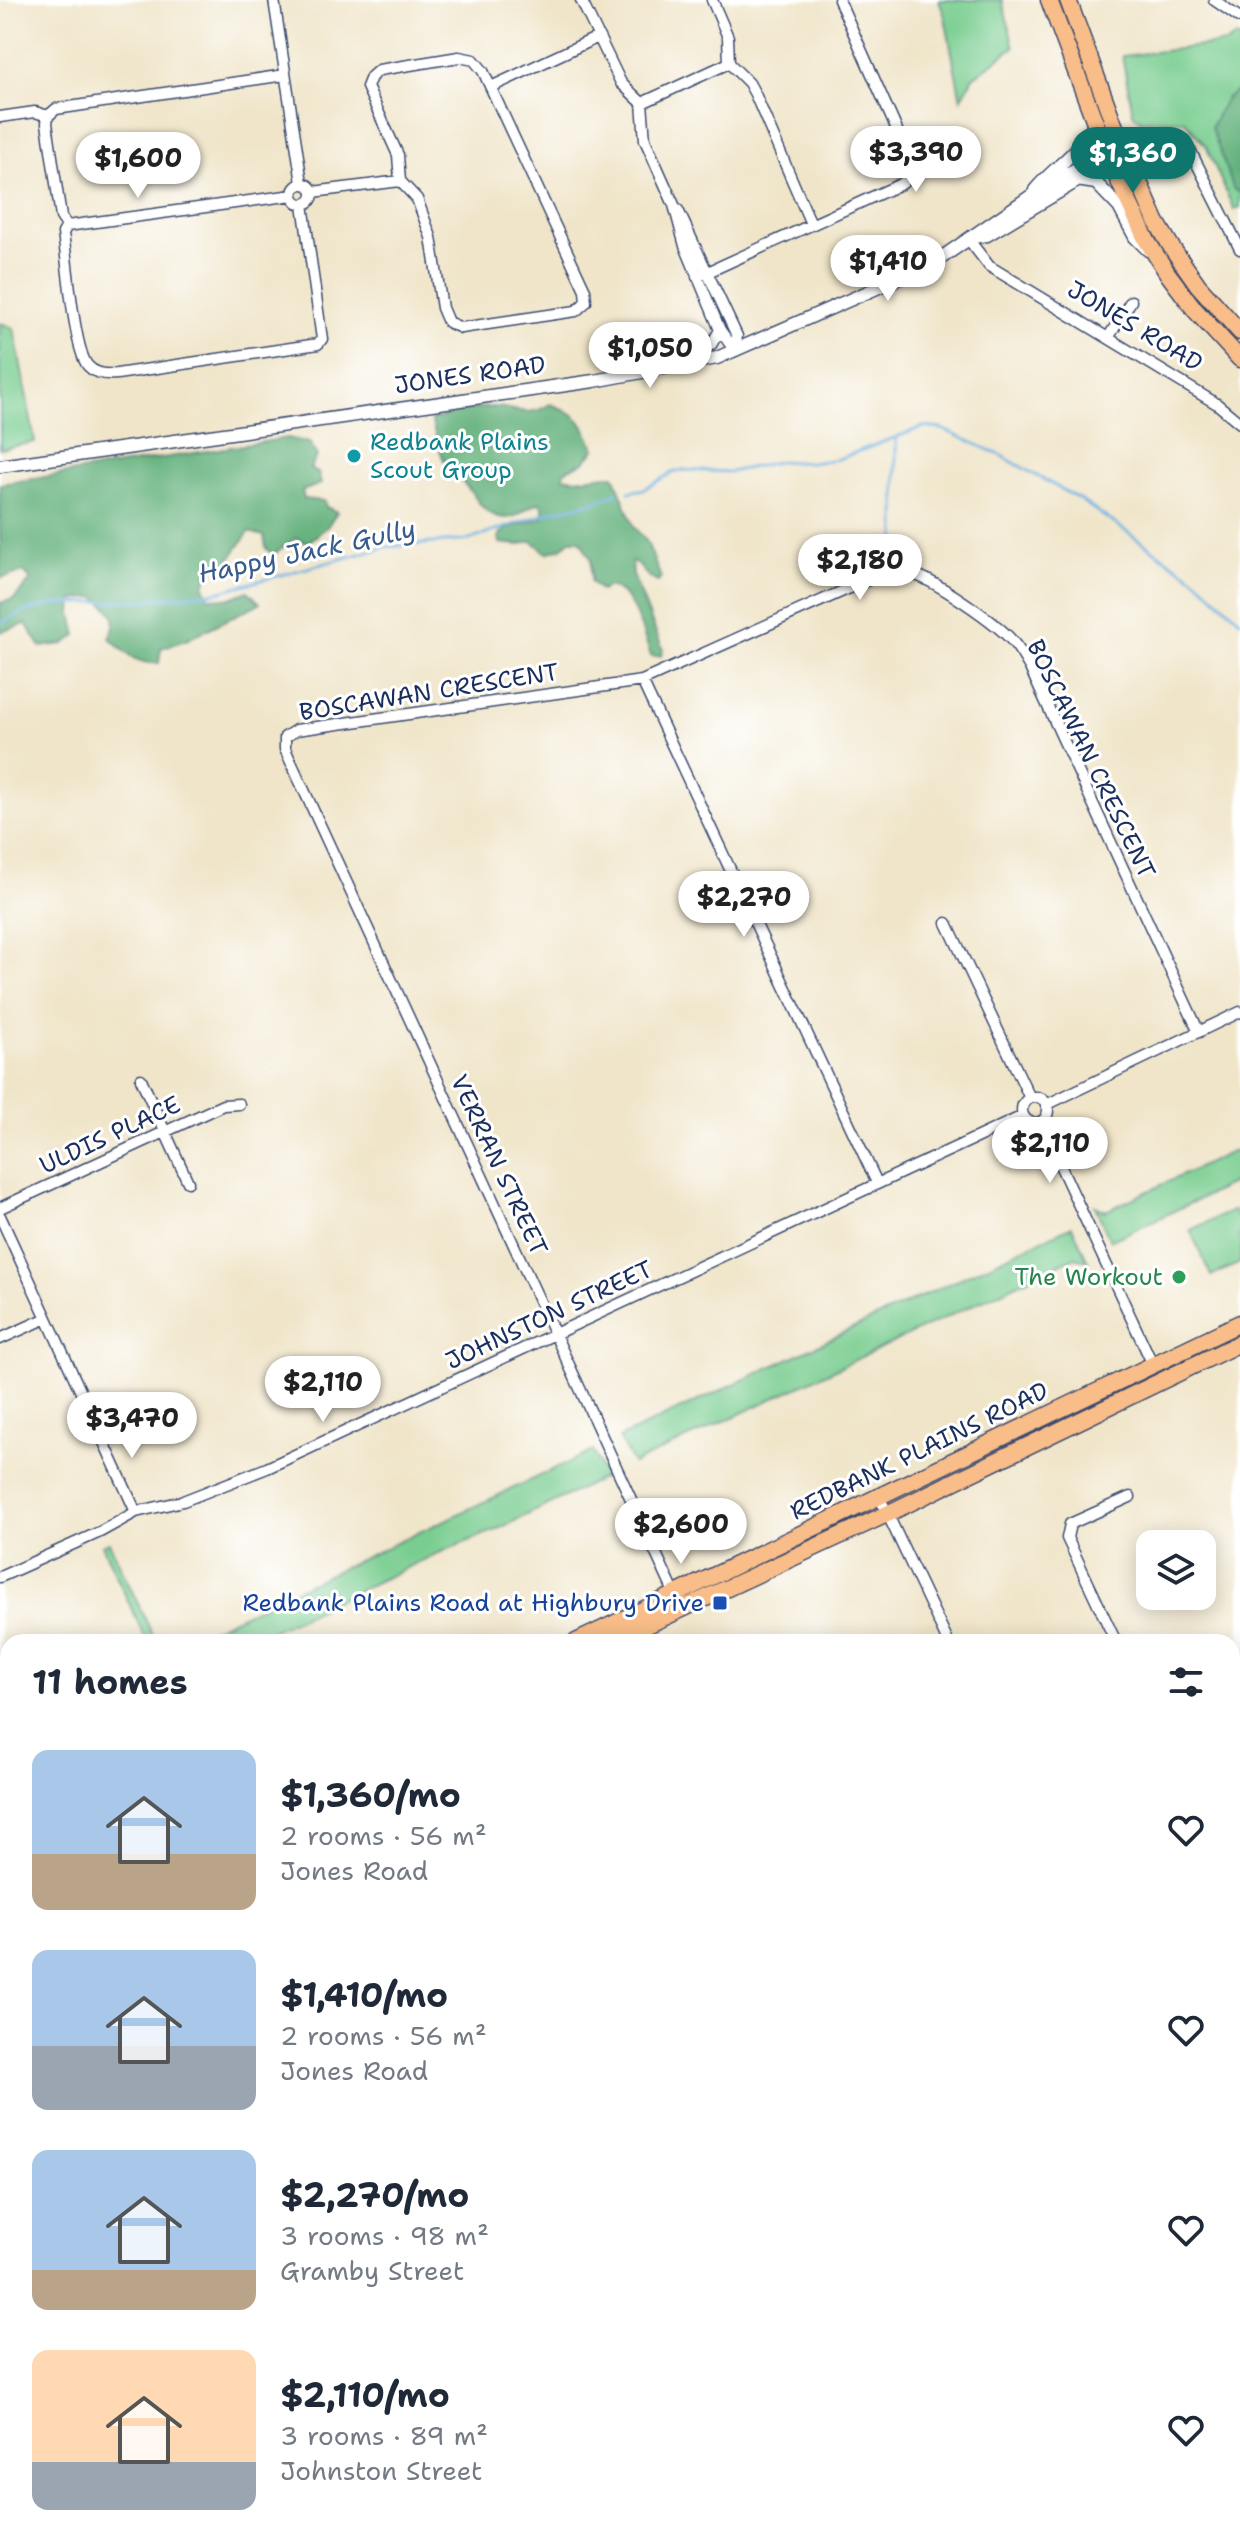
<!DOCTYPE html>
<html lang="en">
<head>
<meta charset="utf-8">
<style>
  body { margin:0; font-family:"Shantell Sans",sans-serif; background:#f6f6f7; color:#1f2937; height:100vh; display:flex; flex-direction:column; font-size:30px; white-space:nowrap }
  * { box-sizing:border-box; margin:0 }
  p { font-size:26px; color:#747a83 }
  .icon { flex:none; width:44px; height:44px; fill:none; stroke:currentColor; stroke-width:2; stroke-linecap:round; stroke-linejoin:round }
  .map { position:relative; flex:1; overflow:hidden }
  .details { position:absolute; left:0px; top:1634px; width:1240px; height:914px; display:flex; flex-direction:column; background:#fff; border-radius:24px 24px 0 0; box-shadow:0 4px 20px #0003 }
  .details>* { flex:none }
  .buttons { position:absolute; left:1136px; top:1530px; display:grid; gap:16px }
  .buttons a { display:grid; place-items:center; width:80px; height:80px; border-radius:16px; background:#fff; box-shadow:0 4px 20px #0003; font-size:40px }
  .price { position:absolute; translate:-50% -68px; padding:0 18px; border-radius:28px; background:#fff; color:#222; font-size:26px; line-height:52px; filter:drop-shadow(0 2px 4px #0008) }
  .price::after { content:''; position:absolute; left:50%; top:48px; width:24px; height:18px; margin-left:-12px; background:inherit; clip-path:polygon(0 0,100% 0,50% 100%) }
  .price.selected { background:#0f766e; color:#fff }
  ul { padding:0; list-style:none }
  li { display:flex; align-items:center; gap:24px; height:200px; padding:0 32px }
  li span { display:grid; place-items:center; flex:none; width:224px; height:160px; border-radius:16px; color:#555 }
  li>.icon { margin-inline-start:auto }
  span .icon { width:96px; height:96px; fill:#fffc; stroke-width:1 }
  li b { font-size:34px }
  h2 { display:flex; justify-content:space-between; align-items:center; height:96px; padding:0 32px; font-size:34px }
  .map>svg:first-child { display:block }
</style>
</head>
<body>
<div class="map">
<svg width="1240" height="2547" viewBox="0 0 1240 2547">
  <rect width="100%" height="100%" fill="#fff"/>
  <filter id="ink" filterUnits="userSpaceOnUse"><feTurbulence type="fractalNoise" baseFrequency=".0125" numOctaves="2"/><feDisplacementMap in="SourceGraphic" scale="16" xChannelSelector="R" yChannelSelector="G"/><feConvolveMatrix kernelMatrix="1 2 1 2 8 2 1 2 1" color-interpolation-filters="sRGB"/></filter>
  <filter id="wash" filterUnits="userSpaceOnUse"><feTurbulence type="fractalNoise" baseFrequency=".006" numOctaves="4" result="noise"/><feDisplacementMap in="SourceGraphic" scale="32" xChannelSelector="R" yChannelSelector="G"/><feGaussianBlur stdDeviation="1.8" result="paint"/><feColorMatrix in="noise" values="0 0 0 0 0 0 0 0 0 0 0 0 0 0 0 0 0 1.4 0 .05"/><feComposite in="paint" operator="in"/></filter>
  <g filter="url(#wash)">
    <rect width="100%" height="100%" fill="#f0e5c9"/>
    <path fill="#79cd90" stroke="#4a7e77" stroke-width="2" d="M939,0H1002L1014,47L973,77L961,100L945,17Z
      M1235,37L1240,38V208L1234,210L1206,146L1185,121H1141L1133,113L1122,56L1227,43Z
      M0,323L14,328L35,442L0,449Z
      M1240,1148V1180L1110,1241L1095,1206L1106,1211Z
      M1234,1210L1240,1224V1234L1238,1236L1240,1241V1263L1211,1276L1190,1230Z
      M1072,1226L1088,1261L1075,1257L633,1464L619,1438Z
      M593,1451L605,1477L496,1530L436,1554L248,1642H184Z
      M109,1542L156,1642H147L102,1545Z"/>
    <path fill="#62b07a" stroke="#3e706c" stroke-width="2" d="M1240,89V192L1234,190L1211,127L1226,98Z
      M550,404C580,414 582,421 595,449L584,462L564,471V477C582,482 596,474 614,475L634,527L647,542L661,578L658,582C642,576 642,564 632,561L633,575L663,650L661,656H651C642,633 635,593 608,586L601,591L591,582V559L580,540H570L562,548L547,553L532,541L519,545L500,543L499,535L508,528L543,518V507L540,503C527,505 520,518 506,518C489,517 481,507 473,494C467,485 455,477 448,467C439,455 436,435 431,420C452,414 473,407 494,407C517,408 527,419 550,404Z
      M288,438L310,443L317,456L310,469L318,473L321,484L302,491L304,499L324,501L326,507L337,512L327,527L307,543L296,538L273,555L266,548L264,536L249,532L224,567H211L204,586L209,597L228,599L248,591L260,603L186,640L161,648L159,663C135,665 127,654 110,638C120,614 113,612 95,597L73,600L72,614L77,635L64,644L41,647L26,624L0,632V603L14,599L31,580L24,572L0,578V484Z"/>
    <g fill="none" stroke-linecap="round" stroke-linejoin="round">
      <path stroke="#6aaedf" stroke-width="3" d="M896,437V562
        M629,492L644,489L670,474L682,470L730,472L781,461L811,463L838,459L923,427L942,429L1000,455L1080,500L1196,579L1240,620
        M0,624L22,612L55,604L145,600L217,592L386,547L469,540L553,511L595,502L617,493
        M572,2545V2540"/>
    </g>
  </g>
  <g filter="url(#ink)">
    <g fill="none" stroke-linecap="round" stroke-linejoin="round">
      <g stroke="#3b4a6e" stroke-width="13">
        <path id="minor" d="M274,0L302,183
          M581,0L621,83L642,103L645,140L674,205L685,246L720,330L735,351
          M712,0L728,37L729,63L749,83L755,94L811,224
          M1214,0L1240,18
          M459,57L474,60L483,71L585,290L586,302L576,311L461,328L448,322L442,308L431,237L417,199L400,181L398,155L367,87L371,77L379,70Z
          M491,87L598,37
          M642,103L729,63
          M48,116L47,123L61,217L67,226L293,195
          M48,116L56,109L285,75
          M0,117L35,112L48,116
          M1125,149L1152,138L1164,137L1176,141L1191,152L1240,249
          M293 194a10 10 0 1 1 20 0a10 10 0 1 1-20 0Z
          M313,192L400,181
          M678,210L737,336L735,351
          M67,226L63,233C67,258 74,351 88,366C95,374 106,375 117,374L318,344L322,339L321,332L303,204
          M969,240L989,266L1217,404L1240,423
          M697,277L903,183L910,175L912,164L839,0
          M1108,338L1131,301
          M699,363L701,350L711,345L720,330
          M642,681L877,1183
          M947,923L1030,1098
          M141,1079L188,1182
          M1022 1110a13 13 0 1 1 26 0a13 13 0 1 1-26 0Z
          M1046,1105L1240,1012
          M1040,1122L1153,1365
          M0,1208L223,1105L239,1104
          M0,1216L136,1512
          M0,1339L47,1318
          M879,1496L948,1642
          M0,1577L100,1532L136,1512L183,1501L267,1468L1023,1116
          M677,1599L285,749V737L296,730L642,681L872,578C885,574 896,571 909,573C931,577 999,624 1013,642C1020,650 1025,659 1030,668L1199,1032
          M1116,1642L1067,1538L1070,1524L1130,1497
          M1232,1999L1240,2001
          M0,2120L8,2116
          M1232,2265L1240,2261
          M1232,2271L1240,2287
          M0,2462L8,2479
          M0,2509L8,2505
          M282,2540L285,2547
          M467,2540L471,2547
          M884,2540L887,2547
          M1008,2540L1011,2547
          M670,2547L671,2540
          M807,2547L808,2540
          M1205,2547L1210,2540"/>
      </g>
      <g stroke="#3b4a6e" stroke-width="15">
        <path id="tertiary" d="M1077,180L1096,183L1119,207L1135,237L1148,250
          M1035,190C1055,166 1083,151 1095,121
          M973,237L987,235L1117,157
          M0,466L594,381L717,358L911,273L941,258L1031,196L1106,151H1111"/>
      </g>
      <g stroke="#3b4a6e" stroke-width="19">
        <path id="primary" d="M1049,0L1110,162L1147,241L1168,274L1195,310L1240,359
          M1068,0L1115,127L1156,221L1172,248L1198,285L1240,332
          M576,1642L1240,1323
          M611,1642L887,1514L1240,1343
          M0,1912L8,1909
          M0,1932L8,1929"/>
      </g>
      <use href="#minor" stroke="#fff" stroke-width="10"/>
      <use href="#tertiary" stroke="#fff" stroke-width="12"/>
      <use href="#primary" stroke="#f8bd89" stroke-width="16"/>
    </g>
  </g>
  <circle fill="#0f9aa8" stroke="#fff" stroke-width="3" cx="354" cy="456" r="8"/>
  <circle fill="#2e9e5b" stroke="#fff" stroke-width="3" cx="1179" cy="1277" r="8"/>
  <rect fill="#1a4fb4" stroke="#fff" stroke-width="3" x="712" y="1595" width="16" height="16" rx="4"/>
  <g text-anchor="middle" stroke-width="6" stroke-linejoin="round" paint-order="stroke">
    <g font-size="24" fill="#1b2f5e" stroke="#fff">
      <text transform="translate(1135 326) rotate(31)" y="8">JONES ROAD</text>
      <text transform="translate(470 375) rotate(-8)" y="8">JONES ROAD</text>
      <text transform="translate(429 692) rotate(-9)" y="8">BOSCAWAN CRESCENT</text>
      <text transform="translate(1091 759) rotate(64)" y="8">BOSCAWAN CRESCENT</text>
      <text transform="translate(110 1135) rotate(-25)" y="8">ULDIS PLACE</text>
      <text transform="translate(499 1165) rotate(65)" y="8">VERRAN STREET</text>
      <text transform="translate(549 1315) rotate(-25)" y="8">JOHNSTON STREET</text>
      <text transform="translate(919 1451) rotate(-26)" y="8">REDBANK PLAINS ROAD</text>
    </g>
    <g font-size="24" fill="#0d838f" stroke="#fff" text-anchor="start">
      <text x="370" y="450">Redbank Plains<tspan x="370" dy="28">Scout Group</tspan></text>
    </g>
    <g font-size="24" fill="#27864d" stroke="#fff" text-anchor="end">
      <text x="1163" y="1285">The Workout</text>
    </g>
    <g font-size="24" fill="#164399" stroke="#fff" text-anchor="end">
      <text x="704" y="1611">Redbank Plains Road at Highbury Drive</text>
    </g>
    <g font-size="26" font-style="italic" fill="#375b8b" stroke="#fff">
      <text transform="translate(307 551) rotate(-12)" y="9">Happy Jack Gully</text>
    </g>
  </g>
</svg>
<div class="buttons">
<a><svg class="icon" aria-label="layers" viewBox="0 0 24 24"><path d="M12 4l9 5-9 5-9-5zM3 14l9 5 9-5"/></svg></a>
</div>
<b class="price" style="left:916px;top:194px">$3,390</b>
<b class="price selected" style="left:1133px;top:195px">$1,360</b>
<b class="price" style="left:138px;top:200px">$1,600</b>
<b class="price" style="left:888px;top:303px">$1,410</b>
<b class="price" style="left:650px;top:390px">$1,050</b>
<b class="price" style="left:860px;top:602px">$2,180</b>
<b class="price" style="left:744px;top:939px">$2,270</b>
<b class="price" style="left:1050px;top:1185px">$2,110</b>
<b class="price" style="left:323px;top:1424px">$2,110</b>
<b class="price" style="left:132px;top:1460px">$3,470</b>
<b class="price" style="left:681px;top:1566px">$2,600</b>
<section class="details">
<h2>11 homes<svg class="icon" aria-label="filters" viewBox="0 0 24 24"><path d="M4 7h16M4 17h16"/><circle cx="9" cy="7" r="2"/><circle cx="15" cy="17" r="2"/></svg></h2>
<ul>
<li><span style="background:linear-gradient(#a9c7e8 65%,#b9a48a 0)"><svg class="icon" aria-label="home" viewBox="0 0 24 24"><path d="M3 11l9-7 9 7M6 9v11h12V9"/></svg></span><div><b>$1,360/mo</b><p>2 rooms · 56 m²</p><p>Jones Road</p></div><svg class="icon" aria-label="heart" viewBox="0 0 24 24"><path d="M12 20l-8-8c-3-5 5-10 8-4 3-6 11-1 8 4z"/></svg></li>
<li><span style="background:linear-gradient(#a9c7e8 60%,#9aa5b1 0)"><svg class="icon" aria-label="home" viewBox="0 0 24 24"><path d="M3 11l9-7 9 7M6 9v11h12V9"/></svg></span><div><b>$1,410/mo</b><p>2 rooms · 56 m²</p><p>Jones Road</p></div><svg class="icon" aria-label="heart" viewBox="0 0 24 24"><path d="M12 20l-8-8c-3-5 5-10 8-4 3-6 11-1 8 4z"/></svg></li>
<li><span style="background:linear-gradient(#a9c7e8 75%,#b9a48a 0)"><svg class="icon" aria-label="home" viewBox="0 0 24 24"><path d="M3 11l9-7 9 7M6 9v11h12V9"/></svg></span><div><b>$2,270/mo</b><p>3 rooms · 98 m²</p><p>Gramby Street</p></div><svg class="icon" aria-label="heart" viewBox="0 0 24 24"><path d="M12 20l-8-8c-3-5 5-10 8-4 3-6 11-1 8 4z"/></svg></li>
<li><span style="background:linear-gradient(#ffd9b3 70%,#9aa5b1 0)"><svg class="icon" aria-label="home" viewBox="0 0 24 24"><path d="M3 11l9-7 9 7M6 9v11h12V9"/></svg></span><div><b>$2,110/mo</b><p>3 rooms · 89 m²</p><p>Johnston Street</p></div><svg class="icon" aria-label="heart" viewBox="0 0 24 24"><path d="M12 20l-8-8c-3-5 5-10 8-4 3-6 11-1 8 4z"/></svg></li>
</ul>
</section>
</div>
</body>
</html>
